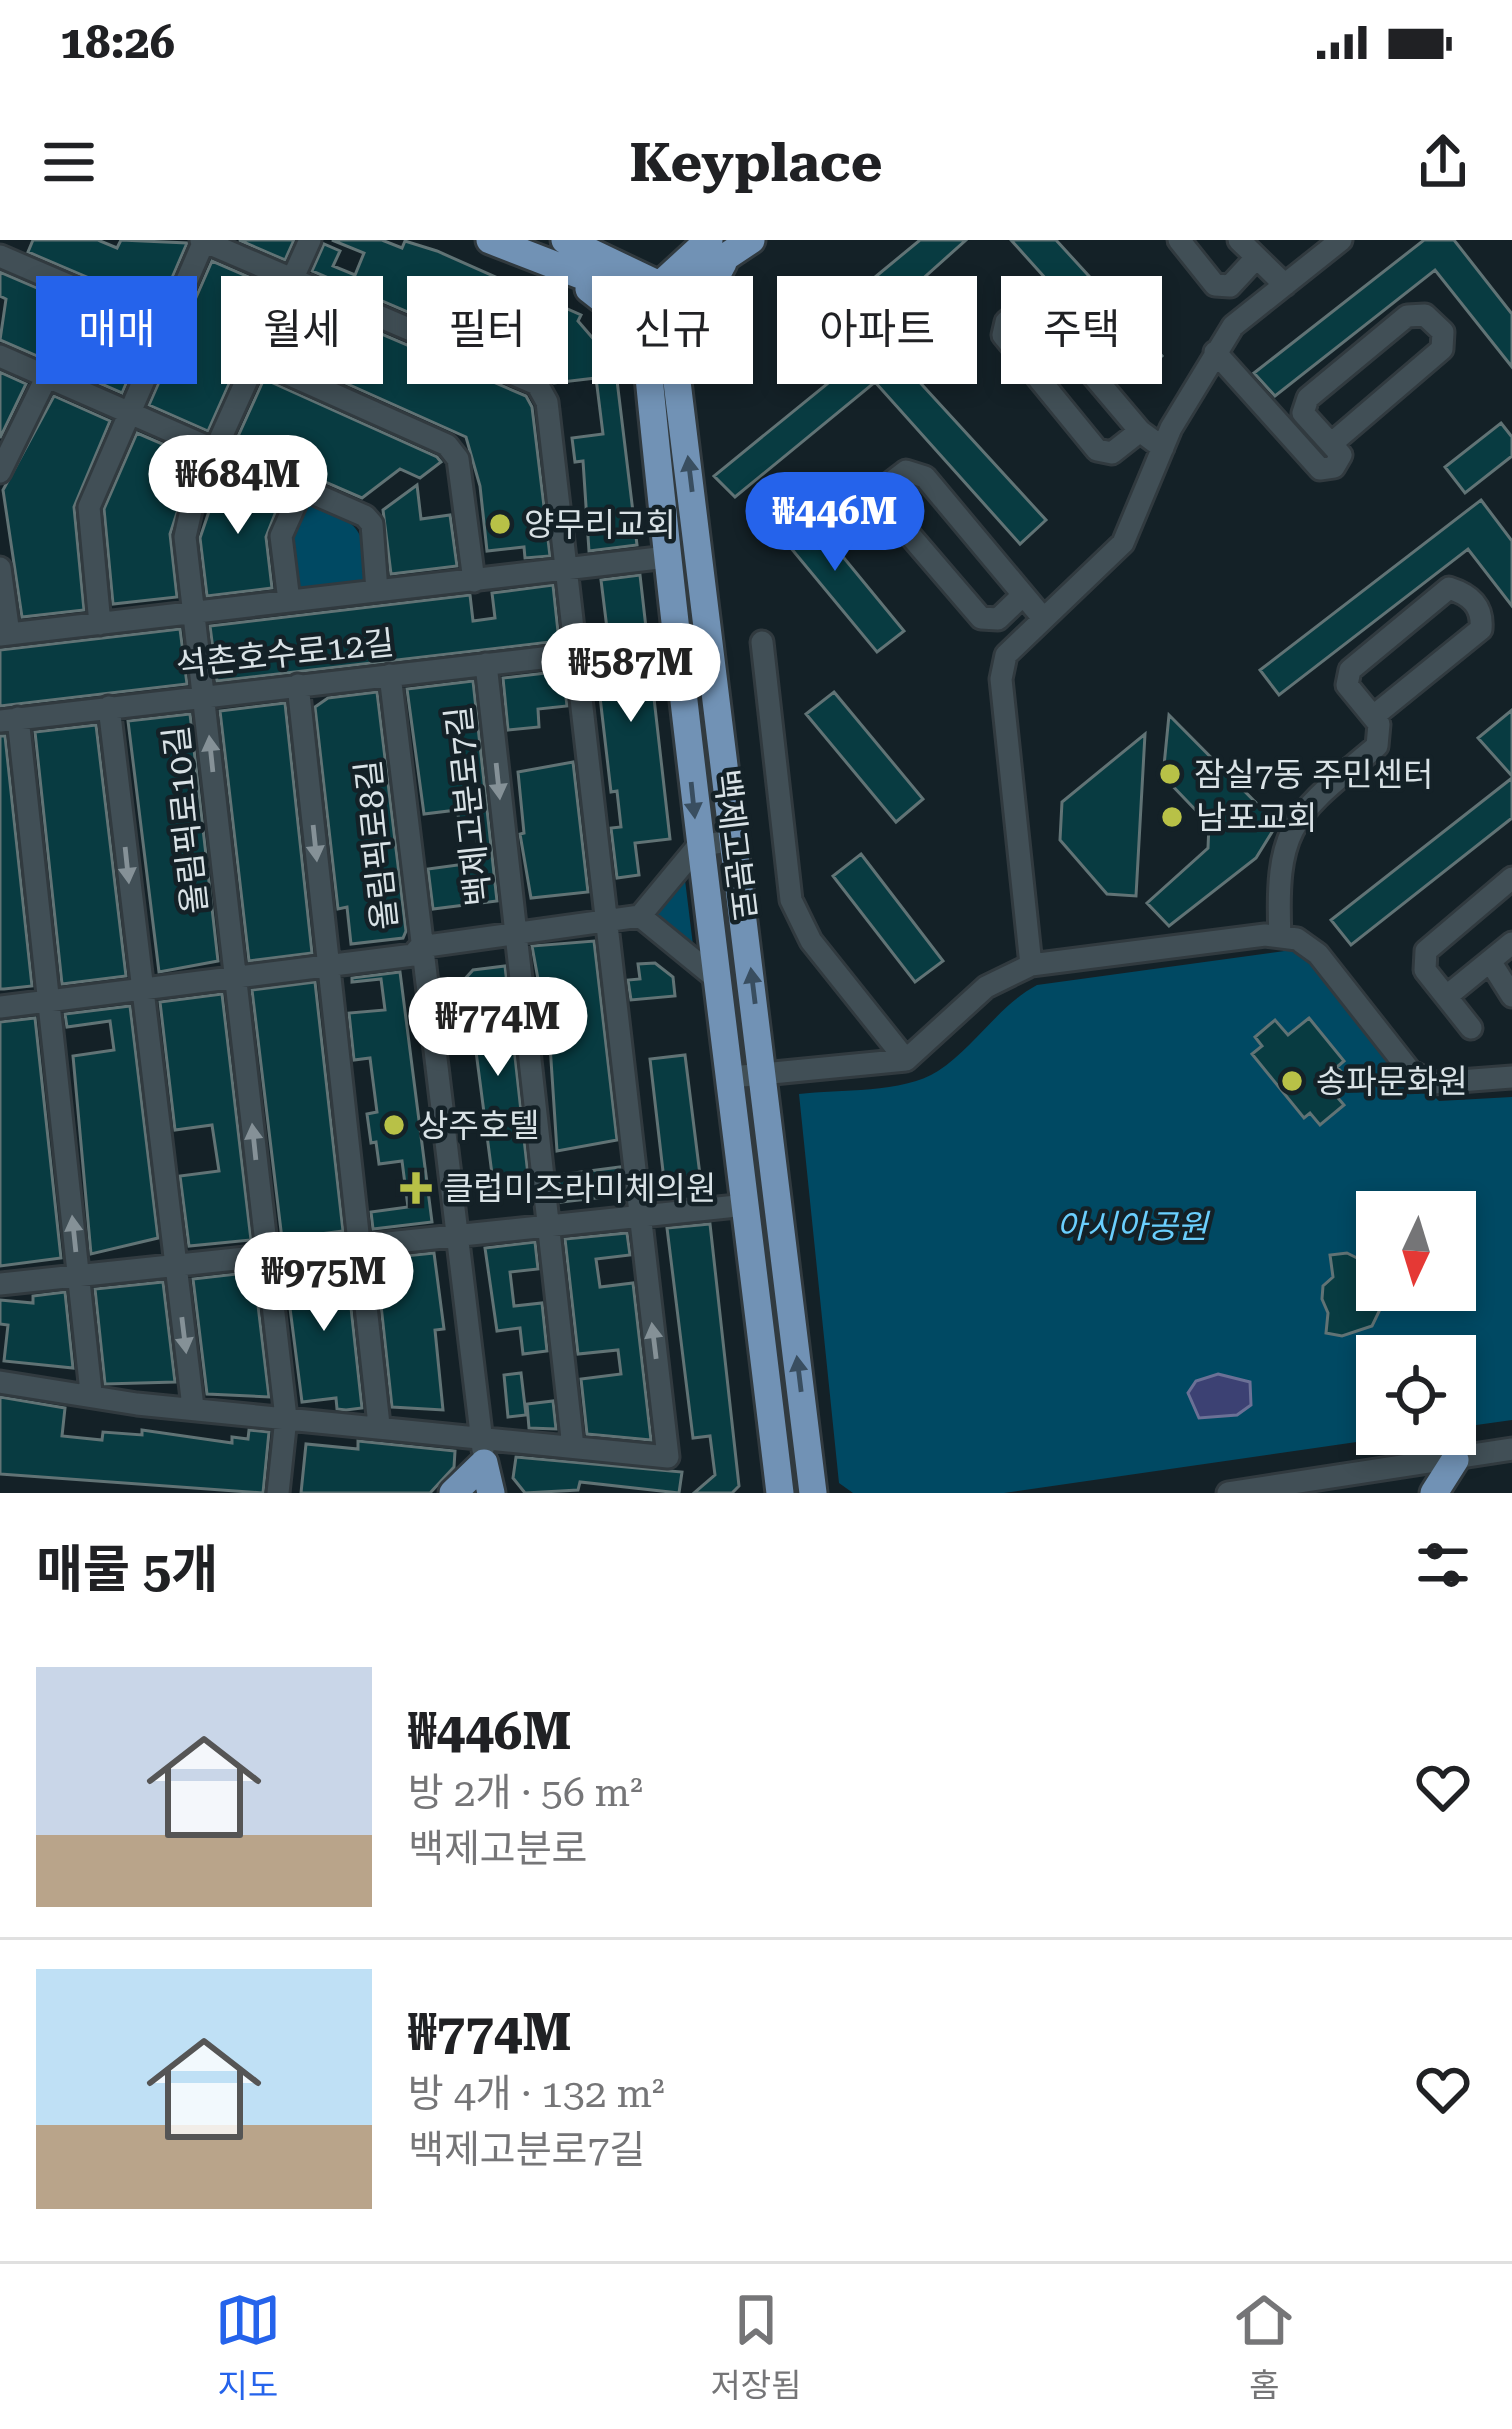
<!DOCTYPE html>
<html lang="ko">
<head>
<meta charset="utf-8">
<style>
  body { margin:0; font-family:"Roboto Serif","Noto Sans KR",serif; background:#f6f6f6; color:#202124; height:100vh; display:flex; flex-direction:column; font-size:45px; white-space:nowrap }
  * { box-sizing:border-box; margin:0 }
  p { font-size:39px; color:#757577 }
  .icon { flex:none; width:66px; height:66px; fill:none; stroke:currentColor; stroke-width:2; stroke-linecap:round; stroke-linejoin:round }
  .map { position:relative; height:1253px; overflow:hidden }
  .sheet { display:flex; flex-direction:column; background:#fff; flex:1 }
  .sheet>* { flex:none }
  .banner { position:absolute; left:36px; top:36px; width:1440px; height:108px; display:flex; gap:24px }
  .needle { width:78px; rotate:184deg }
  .fabs { position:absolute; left:1356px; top:951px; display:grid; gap:24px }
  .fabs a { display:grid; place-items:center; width:120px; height:120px; border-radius:0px; background:#fff; box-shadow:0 6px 18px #0003; font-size:60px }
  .price { position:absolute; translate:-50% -102px; padding:0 27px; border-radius:42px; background:#fff; color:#222; font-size:39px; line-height:78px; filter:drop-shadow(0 3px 6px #0008) }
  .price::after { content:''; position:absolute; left:50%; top:72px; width:36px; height:27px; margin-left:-18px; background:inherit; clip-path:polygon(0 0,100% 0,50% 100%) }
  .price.current { background:#2563eb; color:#fff }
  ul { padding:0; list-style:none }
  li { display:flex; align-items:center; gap:36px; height:300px; padding:0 36px }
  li+li { border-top:3px solid #e0e0e0 }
  li span { display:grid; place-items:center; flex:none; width:336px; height:240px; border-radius:0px; color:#555 }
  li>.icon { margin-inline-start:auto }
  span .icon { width:144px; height:144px; fill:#fffc; stroke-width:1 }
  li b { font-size:51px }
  h2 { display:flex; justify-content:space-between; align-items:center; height:144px; padding:0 36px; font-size:51px }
  .pill { padding:0 42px; border-radius:0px; background:#fff; box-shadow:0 6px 18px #0003; font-size:42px; line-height:108px }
  .pill.current { background:#2563eb; color:#fff }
  .status { display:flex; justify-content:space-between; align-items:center; height:84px; padding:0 60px; background:#fff; direction:ltr }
  .status svg { height:33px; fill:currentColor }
  header { display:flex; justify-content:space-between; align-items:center; height:156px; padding:0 36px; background:#fff; font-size:54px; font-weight:700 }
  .tabs { display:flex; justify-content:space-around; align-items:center; height:168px; border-top:3px solid #e0e0e0; background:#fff; font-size:33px; color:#757577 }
  .tabs a { display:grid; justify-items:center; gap:6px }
  .tabs .current { color:#2563eb }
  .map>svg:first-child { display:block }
</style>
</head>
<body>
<div class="status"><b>18:26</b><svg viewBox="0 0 49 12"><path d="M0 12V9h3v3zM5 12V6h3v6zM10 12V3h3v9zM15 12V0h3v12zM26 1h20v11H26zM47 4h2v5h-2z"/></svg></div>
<header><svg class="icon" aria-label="menu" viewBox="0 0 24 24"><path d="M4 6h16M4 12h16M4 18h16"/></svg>Keyplace<svg class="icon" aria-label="share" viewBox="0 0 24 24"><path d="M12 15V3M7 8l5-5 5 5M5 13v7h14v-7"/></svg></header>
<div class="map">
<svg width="1512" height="1253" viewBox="0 0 1512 1253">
  <rect width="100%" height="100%" fill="#142127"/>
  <path fill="#004963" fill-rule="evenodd" d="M302,256C359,285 364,282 371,348L292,356L284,299Z
    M680,638L685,640L693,705L687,708L647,678Z
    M1292,710C1351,744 1388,815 1439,861L1512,857V1180L1455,1188V1116H1377V1194H1412L1004,1253H853L839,1243L799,854C840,849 902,854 938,831C975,807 998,766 1037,745ZM1377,972H1455V1050H1377Z"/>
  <path fill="#3c4173" stroke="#6b7196" stroke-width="3" d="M1218,1134L1250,1142L1251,1165L1237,1175L1199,1178L1188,1153L1196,1141Z"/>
  <path fill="#083b41" stroke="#617375" stroke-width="3" fill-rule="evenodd" d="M33,0H98L117,8L121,0L187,3L159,68L28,12Z
    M239,0H294L285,20Z
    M332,0H382L402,8L405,1L437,11L581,75L578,81L615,124L637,305L589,311L583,221L575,222L572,198L603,194L596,138L554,143L543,130L312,31L324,4L340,11L333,26L355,35L364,13ZM490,52L520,65L511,87L481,74Z
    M920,0H966L880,77L857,52Z
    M1011,0H1056L1162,116L1136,139Z
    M1424,0H1454L1512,74V127L1435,30L1275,156L1254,133Z
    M212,21L272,47L208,191L149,165Z
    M0,32L147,95L122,153L0,100L6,59L0,56Z
    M300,59L526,156L532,167L550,316L525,318L524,307L487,311L480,246L466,197L276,112Z
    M881,100L1046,280L1020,304L875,142L735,257L714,236Z
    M0,132L26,144L0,198Z
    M264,139L437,217L441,222L420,238L400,229L362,258L235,203Z
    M54,156L110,181L74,267L84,370L22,377L3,250Z
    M1501,183L1512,197V216L1465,253L1445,227Z
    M137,193L195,218L170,294L177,357L113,364L104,269Z
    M223,230L282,256L266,297L272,348L207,356L200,298Z
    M417,245L421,279L450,275L457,326L391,334L383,270Z
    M793,256L904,391L877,412L766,278Z
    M1481,260L1512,301V366L1468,309L1279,455L1260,430Z
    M640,335L670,599L635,603L639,635L617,638L611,588L621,587L617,551L611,552L597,431L612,429L601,340Z
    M553,345L559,401L217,441L210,386L470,355L473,381L495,378L492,353Z
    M180,389L187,444L0,466V410Z
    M563,431L567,466L538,469L539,487L508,490L503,438Z
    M473,441L497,661L433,669L428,629L480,622L474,578L459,580L457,570L424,574L407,449Z
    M377,452L406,691L403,698L351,704L347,667L338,669L315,467L328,458Z
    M834,452L923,559L896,582L806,474Z
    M285,463L312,713L249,721L220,471Z
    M1512,470V536L1478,498Z
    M190,474L218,721L159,732L128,481Z
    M1169,475L1277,584L1256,618L1169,686L1147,663L1208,608L1209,584L1163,536Z
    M96,485L126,736L62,744L35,492Z
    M1145,494L1136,656L1107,654L1060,600L1062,562Z
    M0,496H5L32,746L4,749H0Z
    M573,522L588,652L531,658L520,594L524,593L518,532Z
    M1512,538V578L1351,705L1331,680Z
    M861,614L943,721L915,742L833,636Z
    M594,701L617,900L557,911L550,805L532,706Z
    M655,723L673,737L675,756L631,760L628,740L640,739L638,724Z
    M505,726L530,953L495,957L468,750L453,752L473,730Z
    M400,732L432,982L373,989L371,972L408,967L402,921L379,924L376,902L371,903L367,874L377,872L370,818L354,820L349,773L385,770L381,739L352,742V738Z
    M315,742L343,991L282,999L252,750Z
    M222,754L251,1000L189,1006L180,936L219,931L212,885L175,890L160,762Z
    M130,766L158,998L91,1014L73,816L114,810L110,781L67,787L65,774Z
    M35,778L61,1018L0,1026V782Z
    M1309,778L1344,821L1337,827L1347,838L1332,851L1344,865L1320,885L1310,873L1304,878L1252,814L1262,806L1255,797L1275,780L1288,795Z
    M685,815L700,935L664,940L650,819Z
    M620,927L623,955L561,962L558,935Z
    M710,984L739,1246L732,1253H694L715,1235L710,1196L693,1198L667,988Z
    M627,993L630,1015L596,1019L600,1047L633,1043L651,1200L587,1194L581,1139L621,1134L618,1110L578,1114L565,999Z
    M535,1002L538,1029L510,1032L514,1066L542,1063L547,1111L523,1114L520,1088L497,1091L485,1008Z
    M434,1013L444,1089L435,1090L443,1170L392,1167L376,1019Z
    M1347,1013L1375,1027L1377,1050H1385L1386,1057L1372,1086L1342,1096L1326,1093L1328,1073L1322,1059L1323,1046L1333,1037L1330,1015Z
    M346,1022L362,1168L346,1170L337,1169L336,1158L302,1162L285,1029Z
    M254,1032L269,1157L207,1154L193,1039Z
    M163,1042L175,1142L105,1144L95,1049Z
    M65,1052L73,1128L4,1121L8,1085L0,1084V1060L33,1063V1056Z
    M521,1133L526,1175L508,1177L504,1135Z
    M0,1157L65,1168L62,1196L102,1200L103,1192L142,1195V1190L232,1203V1197L248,1199L249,1190L269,1192L263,1253L0,1234Z
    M553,1161L556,1189L529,1188L527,1164Z
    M358,1201L455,1211L454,1227L430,1253H301L306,1204L358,1209Z
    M516,1217L682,1232L679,1253L580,1242L578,1250L525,1253L513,1238Z"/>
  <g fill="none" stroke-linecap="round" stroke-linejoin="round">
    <g stroke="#313a3f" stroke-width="27">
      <path id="minor" d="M1179,0L1215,45L1230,46L1255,19
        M1239,0L1285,45
        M0,16L168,88
        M1215,112L1320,229L1334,227L1341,215L1303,173L1308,158L1407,76L1425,75L1443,92L1442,109L1331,204
        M0,116L365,276L372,284L377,351
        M257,120L447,205L458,219L474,341
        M1140,191L1112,213L1097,210L1003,95L1006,82L1022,68L1041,74L1140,191L1163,208
        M0,232L47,136
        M0,328L9,394
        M1023,355L998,379L981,378L884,265L885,247L906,231L925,237L1042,377
        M289,361L281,296L302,249
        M100,384L89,267L204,1
        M0,395L667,317
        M762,402L791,660L811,701L906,820
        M486,424L573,1207
        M390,435L483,1210
        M298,445L379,1185
        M109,467L193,1167
        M18,478L91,1152
        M0,481L577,414
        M640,676L717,739
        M1280,697C1275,583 1294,576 1377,506L1379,484L1347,445L1350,430L1449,348C1471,355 1483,366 1481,389L1375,475
        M1490,721L1512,756
        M1031,725L1001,439L1006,415L1123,303L1171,188L1233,86L1341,0
        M1447,756L1512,703
        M0,767L413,715L420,707L640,676L698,606L735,600
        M1471,788L1425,730L1426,711L1512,638
        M732,837L906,820L986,747L1031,725L1265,695L1297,699L1318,714L1410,831L1433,843L1512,837
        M0,1044L746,965
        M0,1142L137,1164L668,1217L547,162L537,144L201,0
        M278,1253L286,1178L185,297L194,257L310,0
        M1228,1253L1512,1209"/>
    </g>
    <g stroke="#313a3f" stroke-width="33">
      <path id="major" d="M490,0L645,60L648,68L649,137C686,510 736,881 780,1253
        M565,0L657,44L667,60L813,1253
        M589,49L617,71L645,128
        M646,58L709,0
        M652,66L751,0
        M687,122L692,81L723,23
        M484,1223L491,1253
        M453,1253L484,1223
        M1434,1253L1455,1220"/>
    </g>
    <use href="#minor" stroke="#414f56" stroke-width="21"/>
    <use href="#major" stroke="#7192b5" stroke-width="27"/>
  </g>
  <defs><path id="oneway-solid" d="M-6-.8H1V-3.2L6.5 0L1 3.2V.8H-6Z" transform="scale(3)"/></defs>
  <g fill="#394e60">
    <use href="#oneway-solid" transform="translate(690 234) rotate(-97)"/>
    <use href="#oneway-solid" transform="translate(693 560) rotate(84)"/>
    <use href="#oneway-solid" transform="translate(753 746) rotate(-97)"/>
    <use href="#oneway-solid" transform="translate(799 1134) rotate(-97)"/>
  </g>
  <g fill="#859197">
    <use href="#oneway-solid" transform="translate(211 514) rotate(-96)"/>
    <use href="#oneway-solid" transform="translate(498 541) rotate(84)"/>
    <use href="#oneway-solid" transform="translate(315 603) rotate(84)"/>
    <use href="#oneway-solid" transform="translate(127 625) rotate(84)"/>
    <use href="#oneway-solid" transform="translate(254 902) rotate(-96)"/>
    <use href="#oneway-solid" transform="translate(74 994) rotate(-96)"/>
    <use href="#oneway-solid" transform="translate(184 1095) rotate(83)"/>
    <use href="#oneway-solid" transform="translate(654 1101) rotate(-97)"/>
  </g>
  <g fill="#b8c147" stroke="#142127" stroke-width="4.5">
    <circle cx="500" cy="284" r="12"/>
    <circle cx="1170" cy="534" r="12"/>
    <circle cx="1172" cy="577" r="12"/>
    <circle cx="1292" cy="841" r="12"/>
    <circle cx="394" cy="885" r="12"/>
    <path d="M410 930h12v12h12v12h-12v12h-12v-12h-12v-12h12z"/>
  </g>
  <g text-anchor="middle" stroke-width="9" stroke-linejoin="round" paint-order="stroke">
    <g font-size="33" fill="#d9e2e6" stroke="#142127" text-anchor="start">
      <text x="524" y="296">양무리교회</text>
      <text x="1194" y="546">잠실7동 주민센터</text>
      <text x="1196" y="589">남포교회</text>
      <text x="1316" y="853">송파문화원</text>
      <text x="418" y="897">상주호텔</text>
      <text x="443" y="960">클럽미즈라미체의원</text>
    </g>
    <g font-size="33" fill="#d9e2e6" stroke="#142127">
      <text transform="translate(285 413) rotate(-6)" y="12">석촌호수로12길</text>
      <text transform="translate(468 566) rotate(-96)" y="12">백제고분로7길</text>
      <text transform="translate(185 580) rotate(-96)" y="12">올림픽로10길</text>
      <text transform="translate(376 605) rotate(-96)" y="12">올림픽로8길</text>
      <text transform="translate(736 605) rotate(83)" y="12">백제고분로</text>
    </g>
    <g font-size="33" font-style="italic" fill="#6acffe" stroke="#142127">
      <text x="1132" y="998">아시아공원</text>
    </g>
  </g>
</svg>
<div class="fabs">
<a><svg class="needle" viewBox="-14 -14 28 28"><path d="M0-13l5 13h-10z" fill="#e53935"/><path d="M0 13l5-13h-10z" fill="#757577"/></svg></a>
<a><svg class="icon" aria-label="locate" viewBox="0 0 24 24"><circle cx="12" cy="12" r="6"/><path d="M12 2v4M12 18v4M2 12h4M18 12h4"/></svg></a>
</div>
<b class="price" style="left:238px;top:297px">₩684M</b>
<b class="price current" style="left:835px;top:334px">₩446M</b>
<b class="price" style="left:631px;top:485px">₩587M</b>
<b class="price" style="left:498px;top:839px">₩774M</b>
<b class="price" style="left:324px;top:1094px">₩975M</b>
<div class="banner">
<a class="pill current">매매</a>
<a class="pill">월세</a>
<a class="pill">필터</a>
<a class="pill">신규</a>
<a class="pill">아파트</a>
<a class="pill">주택</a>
</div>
</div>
<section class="sheet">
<h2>매물 5개<svg class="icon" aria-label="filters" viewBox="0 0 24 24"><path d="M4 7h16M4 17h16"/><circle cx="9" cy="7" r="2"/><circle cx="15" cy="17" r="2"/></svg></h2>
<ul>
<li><span style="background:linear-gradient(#c9d6e8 70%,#b9a48a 0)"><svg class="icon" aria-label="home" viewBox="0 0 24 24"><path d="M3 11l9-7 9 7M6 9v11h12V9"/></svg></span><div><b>₩446M</b><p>방 2개 · 56 m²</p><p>백제고분로</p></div><svg class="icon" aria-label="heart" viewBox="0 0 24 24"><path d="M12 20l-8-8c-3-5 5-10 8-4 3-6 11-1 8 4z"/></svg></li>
<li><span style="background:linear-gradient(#bfe0f5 65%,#b9a48a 0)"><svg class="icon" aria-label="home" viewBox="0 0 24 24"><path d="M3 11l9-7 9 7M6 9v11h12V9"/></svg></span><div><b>₩774M</b><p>방 4개 · 132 m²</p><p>백제고분로7길</p></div><svg class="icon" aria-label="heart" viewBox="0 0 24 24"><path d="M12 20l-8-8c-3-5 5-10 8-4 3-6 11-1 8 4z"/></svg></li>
</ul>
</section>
<nav class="tabs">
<a class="current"><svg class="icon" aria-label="map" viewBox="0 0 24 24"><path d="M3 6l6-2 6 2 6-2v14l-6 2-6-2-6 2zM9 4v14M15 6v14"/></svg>지도</a>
<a><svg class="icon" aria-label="saved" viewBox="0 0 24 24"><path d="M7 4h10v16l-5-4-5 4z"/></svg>저장됨</a>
<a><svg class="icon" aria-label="home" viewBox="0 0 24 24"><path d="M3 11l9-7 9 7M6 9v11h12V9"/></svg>홈</a>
</nav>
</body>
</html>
